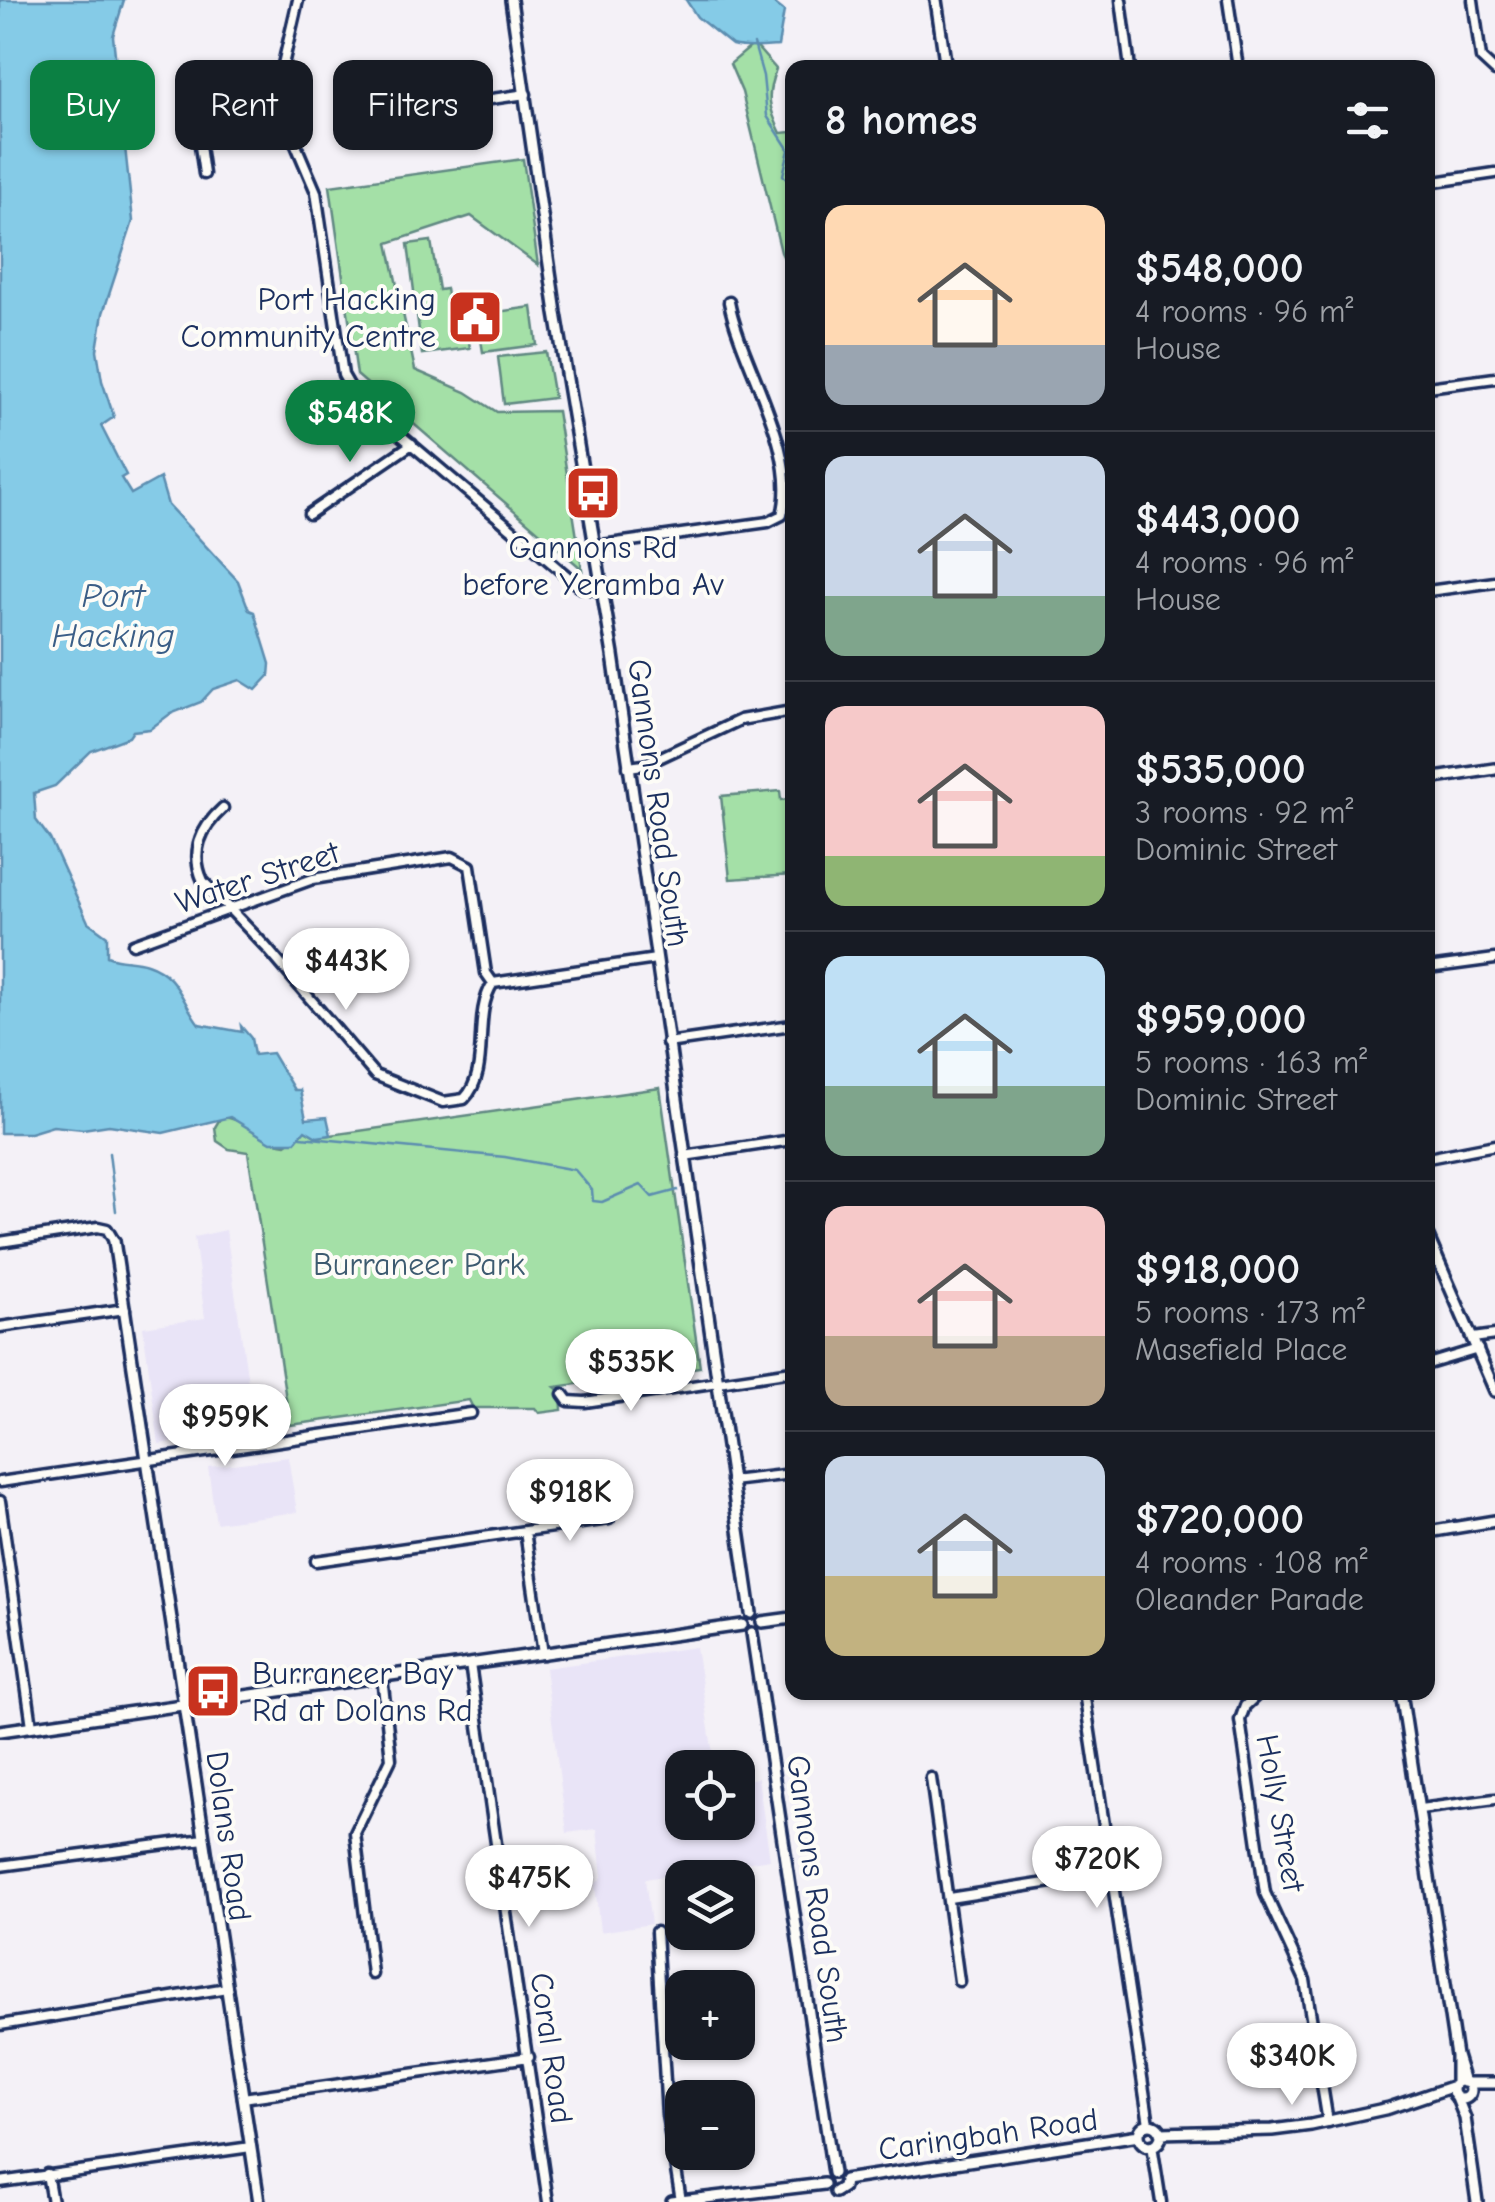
<!DOCTYPE html>
<html lang="en">
<head>
<meta charset="utf-8">
<style>
  body { margin:0; font-family:"Comic Neue",sans-serif; background:#20242c; color:#f1f3f6; height:100vh; display:flex; flex-direction:column; font-size:38px; white-space:nowrap }
  * { box-sizing:border-box; margin:0 }
  p { font-size:32px; color:#9ea1a6 }
  .icon { flex:none; width:55px; height:55px; fill:none; stroke:currentColor; stroke-width:2; stroke-linecap:round; stroke-linejoin:round }
  .map { position:relative; flex:1; overflow:hidden }
  .side { position:absolute; left:785px; top:60px; width:650px; height:1640px; display:flex; flex-direction:column; background:#171b24; border-radius:20px; box-shadow:0 2px 8px #0004 }
  .side>* { flex:none }
  .top-card { position:absolute; left:30px; top:60px; width:605px; height:90px; display:flex; gap:20px }
  .controls { position:absolute; left:665px; top:1750px; display:grid; gap:20px }
  .controls a { display:grid; place-items:center; width:90px; height:90px; border-radius:20px; background:#171b24; box-shadow:0 2px 8px #0004; font-size:50px }
  .price { position:absolute; translate:-50% -85px; padding:0 22px; border-radius:35px; background:#fff; color:#222; font-size:32px; line-height:65px; filter:drop-shadow(0 2px 5px #0008) }
  .price::after { content:''; position:absolute; left:50%; top:60px; width:30px; height:22px; margin-left:-15px; background:inherit; clip-path:polygon(0 0,100% 0,50% 100%) }
  .price.current { background:#0b8043; color:#fff }
  ul { padding:0; list-style:none }
  li { display:flex; align-items:center; gap:30px; height:250px; padding:0 40px }
  li+li { border-top:2px solid #363941 }
  li span { display:grid; place-items:center; flex:none; width:280px; height:200px; border-radius:20px; color:#555 }
  li>.icon { margin-inline-start:auto }
  span .icon { width:120px; height:120px; fill:#fffc; stroke-width:1 }
  li b { font-size:42px }
  h2 { display:flex; justify-content:space-between; align-items:center; height:120px; padding:0 40px; font-size:42px }
  .chip { padding:0 35px; border-radius:20px; background:#171b24; box-shadow:0 2px 8px #0004; font-size:35px; line-height:90px }
  .chip.current { background:#0b8043; color:#fff }
  .map>svg:first-child { display:block }
</style>
</head>
<body>
<div class="map">
<svg width="1495" height="2202" viewBox="0 0 1495 2202">
  <rect width="100%" height="100%" fill="#f4f1f7"/>
  <filter id="ink" filterUnits="userSpaceOnUse"><feTurbulence type="fractalNoise" baseFrequency=".01" numOctaves="2"/><feDisplacementMap in="SourceGraphic" scale="20" xChannelSelector="R" yChannelSelector="G"/><feConvolveMatrix kernelMatrix="1 2 1 2 8 2 1 2 1" color-interpolation-filters="sRGB"/></filter>
  <g filter="url(#ink)">
    <path fill="#e9e4f7" d="M226,1230L255,1430L159,1444L143,1327L205,1318L194,1237Z
      M288,1457L297,1512L216,1523L208,1467Z
      M696,1647L715,1767L682,1768V1822H738V1781L758,1778L770,1859L645,1879L651,1924L600,1932L595,1885L602,1877L597,1829L567,1833L545,1668Z"/>
    <path fill="#a4e0a7" stroke="#608882" stroke-width="2.5" d="M754,44L776,69C766,95 768,107 781,133L792,132V275L781,252L742,92L730,64Z
      M523,159L538,265L471,216L388,243L415,370L466,392L497,412L557,411L582,569L357,375L330,186Z
      M431,241L439,290L446,289L448,301L462,299L470,348L422,354L408,244Z
      M532,307L537,345L483,352L477,315Z
      M546,352L554,398L504,404L498,357Z
      M780,791L781,800L792,799V875L730,879L721,796Z
      M660,1088L700,1367L555,1387L561,1392L562,1410L539,1413L535,1408H473L469,1400L290,1425L248,1152L229,1149L217,1141L215,1127L221,1117C247,1118 261,1141 286,1144L305,1130L317,1137Z"/>
    <path fill="#85cbe7" stroke="#5b8db0" stroke-width="2.5" d="M0,0H124L113,36L133,221L103,313L97,350L102,381L114,417L101,426L126,475L121,478L131,494L160,478L168,505L238,581L249,610L254,612L270,664L269,676L256,690L240,680L213,689L201,702L170,714L150,729L133,731L129,737L91,751L55,786L34,793L36,820L50,839L88,922L107,936V956C120,962 133,959 147,964C178,974 181,1001 199,1024L242,1032L241,1026L251,1038L254,1055L272,1053L294,1090H300L306,1119L327,1117L331,1135L317,1137L305,1130L295,1142H271L230,1117L163,1133L109,1125L83,1129L53,1126L30,1133H0Z
      M686,0H770L784,11L778,46C764,47 746,49 732,45L697,17Z"/>
    <g fill="none" stroke-linecap="round" stroke-linejoin="round">
      <path stroke="#5b8db0" stroke-width="2.5" d="M754,44L763,76L767,116L789,150L783,175L791,185L786,207L792,217
        M301,1137L505,1157L575,1170L592,1190L593,1201L602,1202L641,1185L652,1197L678,1190
        M109,1153L116,1211"/>
      <g stroke="#1b2f5e" stroke-width="15">
        <path id="minor" d="M298,0L282,69L281,110L316,192L343,375L354,394L372,411L580,587L602,591
          M1121,0L1130,68
          M1228,0L1238,68
          M1473,0L1481,58L1495,71
          M194,104L204,174
          M436,107L526,94
          M198,132L282,117
          M1428,183L1495,173
          M1428,387L1495,378
          M309,514L412,444
          M595,546L768,522L782,515C800,450 741,364 729,302
          M1428,591L1495,582
          M628,767L644,765L740,720L792,711
          M223,808C200,829 190,852 203,881L266,947L375,1075L443,1102L464,1099C492,1071 471,1016 493,983
          M133,944L313,879L452,857L470,866L486,973L493,983L656,959
          M1428,968L1495,959
          M667,1043L792,1025
          M684,1156L792,1140
          M1428,1158L1495,1145
          M0,1242L98,1227L107,1229L114,1241
          M0,1327L125,1309
          M1473,1338L1495,1335
          M1428,1364L1478,1349
          M563,1394L568,1401L585,1402L792,1371
          M731,1481L792,1474
          M0,1482L471,1413
          M0,1501L32,1726
          M525,1531L609,1519
          M316,1561L525,1531L543,1654
          M470,1664L548,2202
          M1084,1692L1149,2124
          M1260,1692L1245,1706L1240,1720L1265,1893L1305,1980L1328,2122
          M931,1778L959,1981
          M1420,1809L1495,1799
          M0,1866L204,1839
          M949,1898L1110,1873
          M656,1932L667,2115L681,2201
          M372,1974L355,1833L391,1759L382,1676
          M0,2025L227,1988
          M243,2098L529,2057
          M1152,2145L1161,2202
          M47,2174L52,2202
          M0,2182L251,2147"/>
      </g>
      <g stroke="#1b2f5e" stroke-width="16">
        <path id="tertiary" d="M511,0L556,313L613,655L751,1613
          M936,0L946,68
          M1428,779L1495,769
          M1428,1237L1495,1391
          M114,1241L259,2202
          M1428,1532L1495,1521
          M762,1622L792,1618
          M752,1633L833,2173
          M1401,1692L1456,2056L1464,2082
          M0,1731L742,1625
          M1456,2056V2083
          M1453 2090a9 9 0 1 1 18 0a9 9 0 1 1-18 0Z
          M1467,2083H1495
          M1457,2098L1465,2118L1477,2202
          M1139 2135a11 11 0 1 1 22 0a11 11 0 1 1-22 0Z
          M1160,2133L1272,2130L1311,2125L1389,2108L1454,2086
          M844,2180L1139,2135
          M835,2192L843,2187L844,2180
          M672,2202L824,2184"/>
      </g>
      <use href="#minor" stroke="#fdfcf7" stroke-width="8"/>
      <use href="#tertiary" stroke="#fdfcf7" stroke-width="9"/>
    </g>
  </g>
  <defs>
    <g id="civic-square" transform="scale(2.875)"><rect x="-9" y="-9" width="18" height="18" rx="4" fill="#c8321e" stroke="#fdfcf7"/><path d="M-.6-6.5H3V-4.5H.6V-3L4-1V1h2V6H-6V1h2V-1L-.6-3ZM-1.2 2.5V6h2.4V2.5Z" fill="#fff"/></g>
    <g id="bus-square" transform="scale(2.875)"><rect x="-9" y="-9" width="18" height="18" rx="4" fill="#c8321e" stroke="#fdfcf7"/><path d="M-5-6H5V4H4V6H2V4H-2V6H-4V4H-5ZM-3.5-4V0h7V-4ZM-3.5 1.2v1.5H-2V1.2ZM2 1.2v1.5H3.5V1.2Z" fill="#fff"/></g>
  </defs>
  <g fill-rule="evenodd">
    <use href="#civic-square" x="475" y="317"/>
    <use href="#bus-square" x="593" y="493"/>
    <use href="#bus-square" x="213" y="1691"/>
  </g>
  <g text-anchor="middle" stroke-width="8" stroke-linejoin="round" paint-order="stroke">
    <g font-size="32" fill="#1b2f5e" stroke="#fdfcf7" text-anchor="end">
      <text x="436" y="310">Port Hacking<tspan x="436" dy="37">Community Centre</tspan></text>
      <text x="593" y="558" text-anchor="middle">Gannons Rd<tspan x="593" dy="37">before Yeramba Av</tspan></text>
      <text x="252" y="1684" text-anchor="start">Burraneer Bay<tspan x="252" dy="37">Rd at Dolans Rd</tspan></text>
    </g>
    <g font-size="32" fill="#1b2f5e" stroke="#fdfcf7">
      <text transform="translate(659 803) rotate(82)" y="11">Gannons Road South</text>
      <text transform="translate(257 877) rotate(-18)" y="11">Water Street</text>
      <text transform="translate(1281 1813) rotate(80)" y="11">Holly Street</text>
      <text transform="translate(229 1836) rotate(82)" y="11">Dolans Road</text>
      <text transform="translate(818 1899) rotate(82)" y="11">Gannons Road South</text>
      <text transform="translate(552 2048) rotate(82)" y="11">Coral Road</text>
      <text transform="translate(988 2134) rotate(-8)" y="11">Caringbah Road</text>
    </g>
    <g font-size="32" fill="#3d5b70" stroke="#fdfcf7">
      <text x="419" y="1275">Burraneer Park</text>
    </g>
    <g font-size="35" font-style="italic" fill="#3b5e87" stroke="#fdfcf7">
      <text x="113" y="607">Port<tspan x="113" dy="40">Hacking</tspan></text>
    </g>
  </g>
</svg>
<div class="controls">
<a><svg class="icon" aria-label="locate" viewBox="0 0 24 24"><circle cx="12" cy="12" r="6"/><path d="M12 2v4M12 18v4M2 12h4M18 12h4"/></svg></a>
<a><svg class="icon" aria-label="layers" viewBox="0 0 24 24"><path d="M12 4l9 5-9 5-9-5zM3 14l9 5 9-5"/></svg></a>
<a>+</a>
<a>−</a>
</div>
<b class="price current" style="left:350px;top:465px">$548K</b>
<b class="price" style="left:346px;top:1013px">$443K</b>
<b class="price" style="left:631px;top:1414px">$535K</b>
<b class="price" style="left:225px;top:1469px">$959K</b>
<b class="price" style="left:570px;top:1544px">$918K</b>
<b class="price" style="left:1097px;top:1911px">$720K</b>
<b class="price" style="left:529px;top:1930px">$475K</b>
<b class="price" style="left:1292px;top:2108px">$340K</b>
<div class="top-card">
<a class="chip current">Buy</a>
<a class="chip">Rent</a>
<a class="chip">Filters</a>
</div>
<section class="side">
<h2>8 homes<svg class="icon" aria-label="filters" viewBox="0 0 24 24"><path d="M4 7h16M4 17h16"/><circle cx="9" cy="7" r="2"/><circle cx="15" cy="17" r="2"/></svg></h2>
<ul>
<li><span style="background:linear-gradient(#ffd9b3 70%,#9aa5b1 0)"><svg class="icon" aria-label="home" viewBox="0 0 24 24"><path d="M3 11l9-7 9 7M6 9v11h12V9"/></svg></span><div><b>$548,000</b><p>4 rooms · 96 m²</p><p>House</p></div></li>
<li><span style="background:linear-gradient(#c9d6e8 70%,#7fa58c 0)"><svg class="icon" aria-label="home" viewBox="0 0 24 24"><path d="M3 11l9-7 9 7M6 9v11h12V9"/></svg></span><div><b>$443,000</b><p>4 rooms · 96 m²</p><p>House</p></div></li>
<li><span style="background:linear-gradient(#f6c9c9 75%,#8fb573 0)"><svg class="icon" aria-label="home" viewBox="0 0 24 24"><path d="M3 11l9-7 9 7M6 9v11h12V9"/></svg></span><div><b>$535,000</b><p>3 rooms · 92 m²</p><p>Dominic Street</p></div></li>
<li><span style="background:linear-gradient(#bfe0f5 65%,#7fa58c 0)"><svg class="icon" aria-label="home" viewBox="0 0 24 24"><path d="M3 11l9-7 9 7M6 9v11h12V9"/></svg></span><div><b>$959,000</b><p>5 rooms · 163 m²</p><p>Dominic Street</p></div></li>
<li><span style="background:linear-gradient(#f6c9c9 65%,#b9a48a 0)"><svg class="icon" aria-label="home" viewBox="0 0 24 24"><path d="M3 11l9-7 9 7M6 9v11h12V9"/></svg></span><div><b>$918,000</b><p>5 rooms · 173 m²</p><p>Masefield Place</p></div></li>
<li><span style="background:linear-gradient(#c9d6e8 60%,#c2b280 0)"><svg class="icon" aria-label="home" viewBox="0 0 24 24"><path d="M3 11l9-7 9 7M6 9v11h12V9"/></svg></span><div><b>$720,000</b><p>4 rooms · 108 m²</p><p>Oleander Parade</p></div></li>
</ul>
</section>
</div>
</body>
</html>
